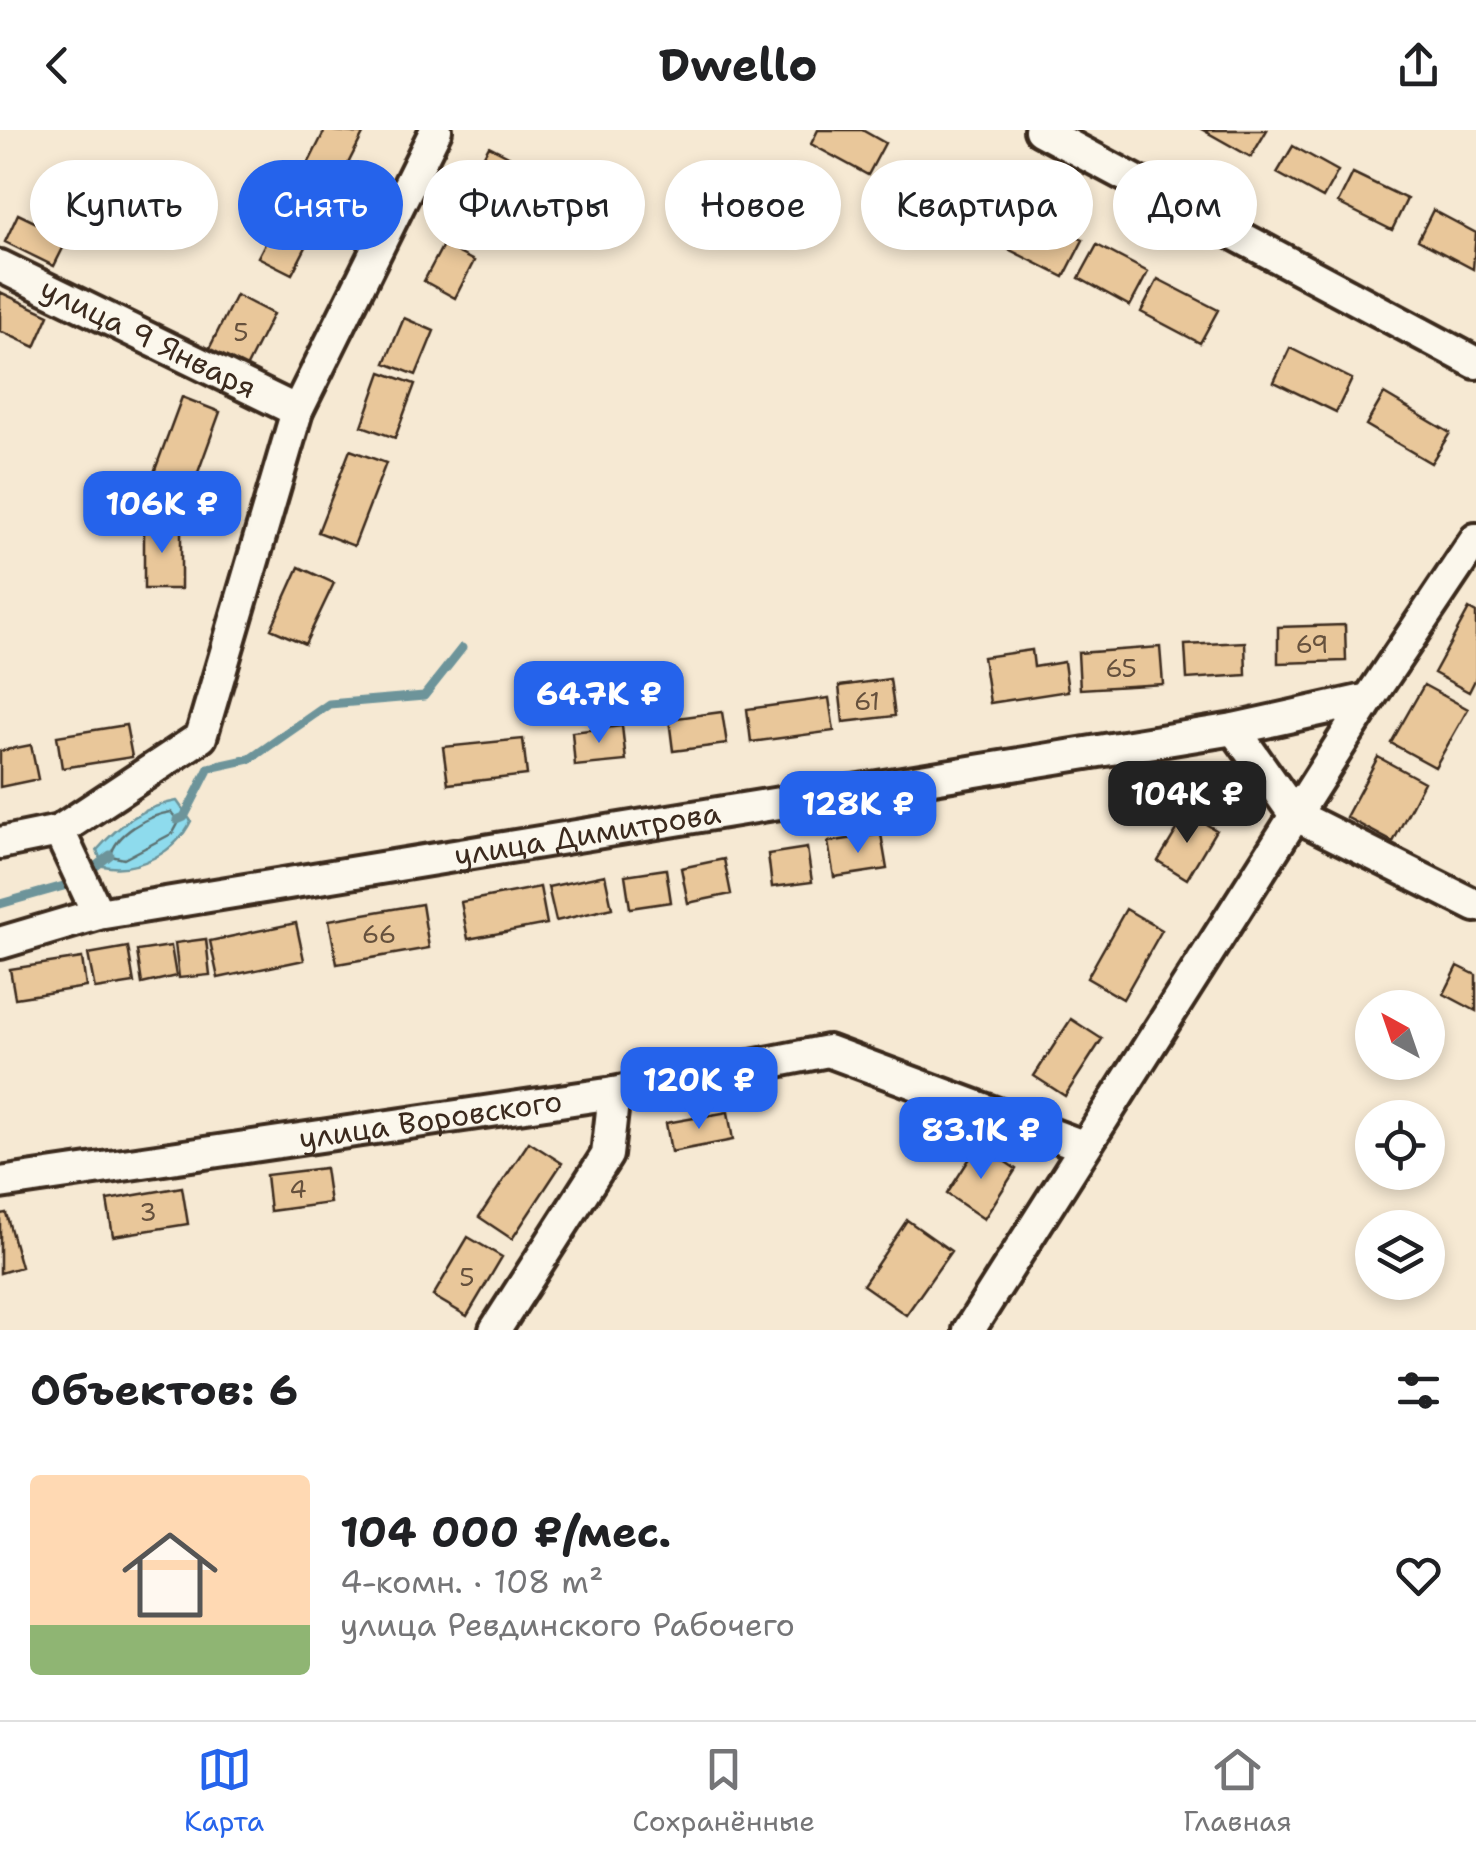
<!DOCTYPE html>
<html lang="ru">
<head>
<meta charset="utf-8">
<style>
  body { margin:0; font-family:"Shantell Sans",sans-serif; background:#f2f2f2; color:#202124; height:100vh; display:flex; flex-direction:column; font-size:38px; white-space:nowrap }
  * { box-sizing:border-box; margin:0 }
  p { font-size:32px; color:#757577 }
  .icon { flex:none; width:55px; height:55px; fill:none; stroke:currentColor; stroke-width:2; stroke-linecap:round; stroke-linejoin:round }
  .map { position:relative; height:1200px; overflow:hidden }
  .panel { display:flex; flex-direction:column; background:#fff; flex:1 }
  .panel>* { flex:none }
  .banner { position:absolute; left:30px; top:30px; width:1418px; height:90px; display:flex; gap:20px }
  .needle { width:65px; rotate:320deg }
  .tools { position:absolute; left:1355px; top:860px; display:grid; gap:20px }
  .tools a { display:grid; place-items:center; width:90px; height:90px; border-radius:50%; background:#fff; box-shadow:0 5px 15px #0003; font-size:50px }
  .price { position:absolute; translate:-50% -85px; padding:0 22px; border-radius:20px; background:#2563eb; color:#fff; font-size:32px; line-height:65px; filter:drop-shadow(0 2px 5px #0008) }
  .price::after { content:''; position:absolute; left:50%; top:60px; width:30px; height:22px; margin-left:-15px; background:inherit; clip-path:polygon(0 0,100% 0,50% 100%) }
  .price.current { background:#222; color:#fff }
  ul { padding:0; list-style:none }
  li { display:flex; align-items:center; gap:30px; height:250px; padding:0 30px }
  li span { display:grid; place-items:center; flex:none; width:280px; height:200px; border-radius:10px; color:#555 }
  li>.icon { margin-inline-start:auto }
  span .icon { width:120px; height:120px; fill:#fffc; stroke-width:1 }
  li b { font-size:42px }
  h2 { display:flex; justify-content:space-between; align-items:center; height:120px; padding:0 30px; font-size:42px }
  .chip { padding:0 35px; border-radius:45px; background:#fff; box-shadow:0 5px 15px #0003; font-size:35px; line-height:90px }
  .chip.current { background:#2563eb; color:#fff }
  header { display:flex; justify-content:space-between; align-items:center; height:130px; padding:0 30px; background:#fff; font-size:45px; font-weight:700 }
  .tab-bar { display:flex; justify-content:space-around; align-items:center; height:140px; border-top:2px solid #e0e0e0; background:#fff; font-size:28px; color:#757577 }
  .tab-bar a { display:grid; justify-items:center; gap:5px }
  .tab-bar .current { color:#2563eb }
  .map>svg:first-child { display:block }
</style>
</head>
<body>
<header><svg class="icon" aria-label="back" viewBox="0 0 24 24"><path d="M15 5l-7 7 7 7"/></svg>Dwello<svg class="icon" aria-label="share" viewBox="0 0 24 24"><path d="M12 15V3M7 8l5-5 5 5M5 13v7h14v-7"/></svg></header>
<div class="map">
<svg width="1476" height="1200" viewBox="0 0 1476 1200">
  <rect width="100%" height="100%" fill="#f6e9d3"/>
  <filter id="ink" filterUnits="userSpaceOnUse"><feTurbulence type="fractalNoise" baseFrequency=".01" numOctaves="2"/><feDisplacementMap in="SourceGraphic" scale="20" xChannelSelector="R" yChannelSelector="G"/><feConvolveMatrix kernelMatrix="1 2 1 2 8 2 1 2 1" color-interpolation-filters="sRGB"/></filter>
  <g filter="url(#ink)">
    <path fill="#8edbed" stroke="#6d949a" stroke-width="2.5" d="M177,671L191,691C176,722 137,743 103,736L97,720C120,694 142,677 177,671Z"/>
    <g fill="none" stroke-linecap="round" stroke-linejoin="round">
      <path stroke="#5c7171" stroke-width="2.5" d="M171,682L179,692L173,703L124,729L111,726C115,704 149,685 171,682Z"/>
      <path stroke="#6d949a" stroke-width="9" d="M177,690L184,687L209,638L250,629L329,574L424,566L462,518
        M96,736L110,725
        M0,774L67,755"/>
    </g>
    <path fill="#e9c79a" stroke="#3b2a1e" stroke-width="2.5" d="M325,0L363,4L331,67L299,52Z
      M818,0H862L885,13L868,45L811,14Z
      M1203,0H1267L1251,27Z
      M489,16L520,32L502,67L470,51Z
      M1293,16L1338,41L1323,68L1277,43Z
      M928,36L1001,73L982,110L909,73Z
      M1353,43L1407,69L1392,100L1338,73Z
      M286,73L320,90L292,144L258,127Z
      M1433,80L1476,103L1473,139L1418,110Z
      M1027,81L1083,110L1064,147L1008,119Z
      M18,84L68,108L54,136L5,112Z
      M443,115L474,131L455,168L424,151Z
      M1097,115L1148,142L1130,176L1079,148Z
      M1158,149L1218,180L1200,213L1141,182Z
      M0,162L49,185L35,217L0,201Z
      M236,165L273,184L246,238L209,219Z
      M404,188L434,201L416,245L385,233Z
      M1290,218L1352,249L1336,282L1274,252Z
      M381,242L415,254L395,308L362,296Z
      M1384,264L1450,303L1431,333L1366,295Z
      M182,267L220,282L188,370L149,356Z
      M350,320L386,333L354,416L318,402Z
      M144,392H181V459H144Z
      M299,437L334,453L305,514L271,499Z
      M1469,479L1476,483V548L1469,562L1434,543Z
      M1345,495L1346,531L1278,533V497Z
      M1245,512L1246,545L1187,549L1185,515Z
      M1160,517L1163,554L1080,559L1078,523Z
      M1032,520L1034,537L1064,532L1068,561L990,573L983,527Z
      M890,549L895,586L843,592L839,556Z
      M1424,555L1468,579L1435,637L1391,613Z
      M829,568L834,601L751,612L747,579Z
      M722,582L727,614L673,621L669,589Z
      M126,595L132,627L62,638L57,606Z
      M622,596L626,631L575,636L572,602Z
      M523,609L527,645L448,654L443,617Z
      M31,615L38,649L0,657V621Z
      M1378,627L1424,652L1393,712L1346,687Z
      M1187,683L1216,700L1187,749L1158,731Z
      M881,704L887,739L834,747L828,712Z
      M807,718L812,752L772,757L768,724Z
      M724,729L731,764L688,773L681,738Z
      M666,739L671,772L630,778L625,745Z
      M605,745L612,778L556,791L548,757Z
      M540,757L547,794L468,809L461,772Z
      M422,774L429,818L337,834L329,790Z
      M1126,779L1162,800L1123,869L1087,848Z
      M296,793L304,830L218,848L210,811Z
      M206,809L210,845L179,848L175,813Z
      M171,816L176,846L142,854L137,821Z
      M128,817L134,853L95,859L88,824Z
      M82,828L86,857L15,868L10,839Z
      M1458,836L1476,845V881L1444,864Z
      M1071,889L1102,909L1065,966L1034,946Z
      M728,982L733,1010L671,1022L666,993Z
      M529,1012L562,1033L512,1109L479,1087Z
      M979,1014L1016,1039L984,1089L947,1064Z
      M325,1038L330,1073L270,1081L266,1045Z
      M182,1057L188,1094L113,1106L107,1070Z
      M6,1083L21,1137L0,1143V1084Z
      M907,1090L951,1121L906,1185L863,1155Z
      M468,1107L502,1127L467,1186L433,1166Z"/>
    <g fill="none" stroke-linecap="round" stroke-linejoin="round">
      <g stroke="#3b2a1e" stroke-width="38">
        <g id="minor">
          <path d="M1040,0L1476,233"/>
          <path id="s1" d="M0,136L297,281"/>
          <path d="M1234,599L1295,685L1476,776"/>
          <path d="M59,701L98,784"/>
          <path d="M0,713L59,701L201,607L297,281L436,0"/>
          <path id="s2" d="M0,813L98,784L1234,599L1369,569"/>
          <path id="s3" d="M0,1053L614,963L828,921L1083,1016"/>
          <path d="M495,1200L607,1025L614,963"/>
          <path d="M969,1200L1369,569L1476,409"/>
        </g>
      </g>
      <use href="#minor" stroke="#fbf7ec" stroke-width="30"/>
    </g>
  </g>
  <g text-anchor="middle" stroke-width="10" stroke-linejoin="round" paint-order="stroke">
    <g font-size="25" fill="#66513d">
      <text x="241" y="211">5</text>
      <text x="1312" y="523">69</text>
      <text x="1121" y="547">65</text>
      <text x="867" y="580">61</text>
      <text x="379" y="813">66</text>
      <text x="298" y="1068">4</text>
      <text x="148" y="1091">3</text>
      <text x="467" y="1156">5</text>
    </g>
    <g font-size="30" fill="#3b2a1e" stroke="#fbf7ec">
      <text dy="10" stroke="none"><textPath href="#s1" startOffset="165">улица 9 Января</textPath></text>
      <text dy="10" stroke="none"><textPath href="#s2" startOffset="598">улица Димитрова</textPath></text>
      <text dy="10" stroke="none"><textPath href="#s3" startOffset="435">улица Воровского</textPath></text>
    </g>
  </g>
</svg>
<div class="tools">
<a><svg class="needle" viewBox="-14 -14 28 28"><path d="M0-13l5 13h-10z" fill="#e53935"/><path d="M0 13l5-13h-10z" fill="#757577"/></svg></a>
<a><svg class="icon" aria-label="locate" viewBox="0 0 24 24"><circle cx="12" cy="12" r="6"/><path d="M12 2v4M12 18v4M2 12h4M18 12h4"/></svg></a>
<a><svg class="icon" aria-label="layers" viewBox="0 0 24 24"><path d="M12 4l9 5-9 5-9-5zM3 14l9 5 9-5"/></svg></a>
</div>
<b class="price" style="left:162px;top:426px">106K ₽</b>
<b class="price" style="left:599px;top:616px">64.7K ₽</b>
<b class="price current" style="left:1187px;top:716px">104K ₽</b>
<b class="price" style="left:858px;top:726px">128K ₽</b>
<b class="price" style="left:699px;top:1002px">120K ₽</b>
<b class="price" style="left:981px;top:1052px">83.1K ₽</b>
<div class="banner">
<a class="chip">Купить</a>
<a class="chip current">Снять</a>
<a class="chip">Фильтры</a>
<a class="chip">Новое</a>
<a class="chip">Квартира</a>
<a class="chip">Дом</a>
</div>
</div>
<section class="panel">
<h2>Объектов: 6<svg class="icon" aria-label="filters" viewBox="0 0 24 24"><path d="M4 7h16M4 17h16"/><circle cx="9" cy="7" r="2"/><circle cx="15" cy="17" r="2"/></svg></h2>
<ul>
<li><span style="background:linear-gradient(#ffd9b3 75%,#8fb573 0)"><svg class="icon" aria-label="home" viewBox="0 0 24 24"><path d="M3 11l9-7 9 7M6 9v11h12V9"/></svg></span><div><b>104 000 ₽/мес.</b><p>4-комн. · 108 m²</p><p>улица Ревдинского Рабочего</p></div><svg class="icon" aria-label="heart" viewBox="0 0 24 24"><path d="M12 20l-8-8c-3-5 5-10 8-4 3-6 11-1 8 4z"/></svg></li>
</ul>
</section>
<nav class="tab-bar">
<a class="current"><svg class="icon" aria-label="map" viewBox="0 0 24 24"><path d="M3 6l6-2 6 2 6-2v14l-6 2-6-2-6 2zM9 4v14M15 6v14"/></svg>Карта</a>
<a><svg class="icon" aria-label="saved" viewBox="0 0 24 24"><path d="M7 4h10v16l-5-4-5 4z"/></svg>Сохранённые</a>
<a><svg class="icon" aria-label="home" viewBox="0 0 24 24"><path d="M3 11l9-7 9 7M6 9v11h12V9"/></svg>Главная</a>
</nav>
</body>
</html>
